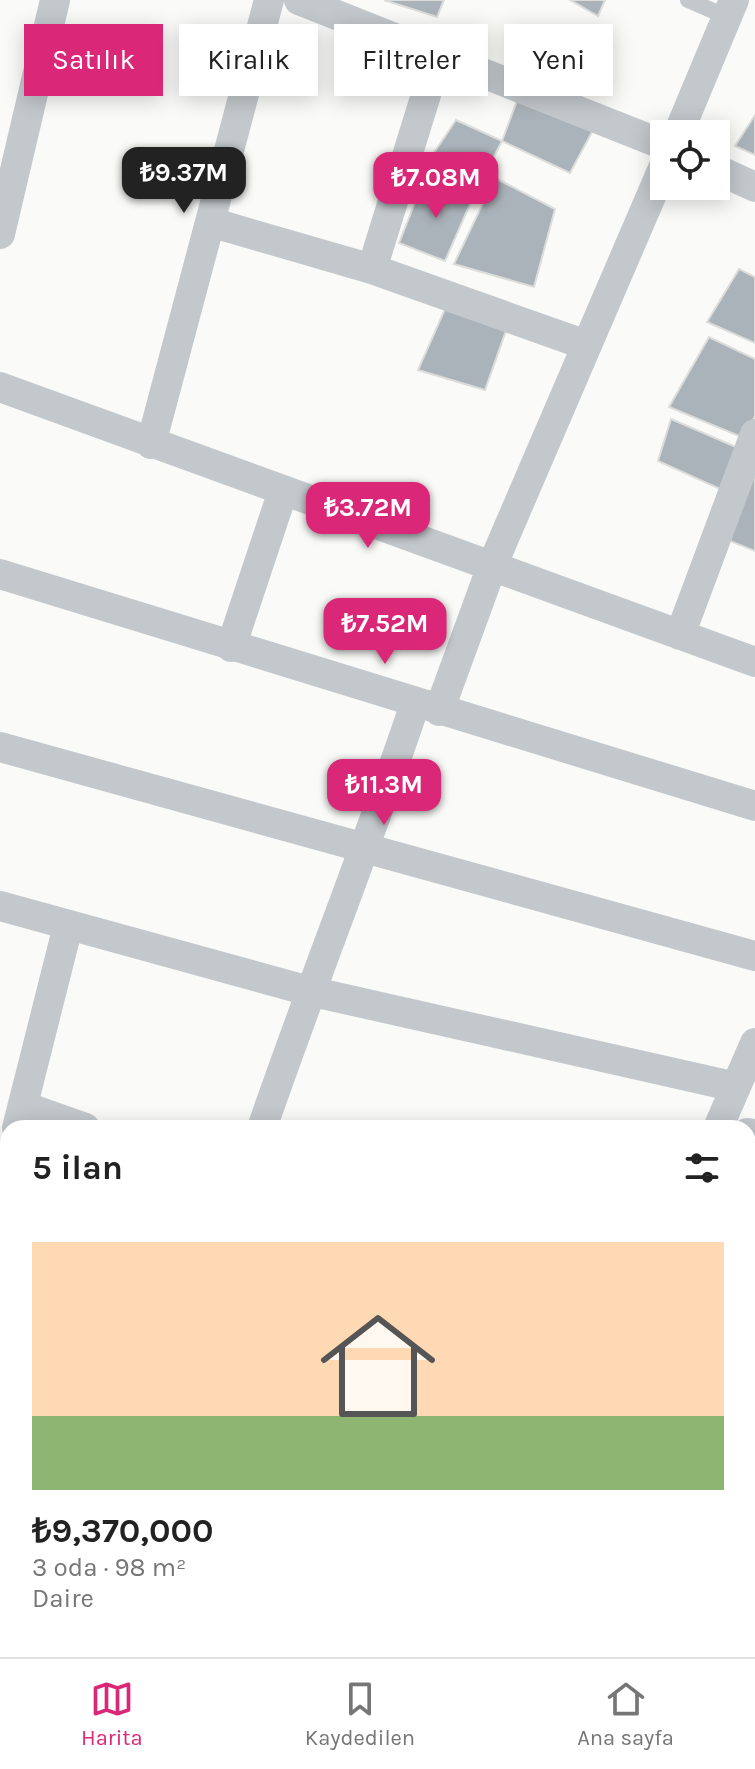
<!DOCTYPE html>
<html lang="tr">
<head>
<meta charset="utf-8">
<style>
  body { margin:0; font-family:Karla,sans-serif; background:#f6f6f6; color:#222; height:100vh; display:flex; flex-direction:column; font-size:30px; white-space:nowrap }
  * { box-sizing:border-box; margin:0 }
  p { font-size:26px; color:#767676 }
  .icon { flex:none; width:44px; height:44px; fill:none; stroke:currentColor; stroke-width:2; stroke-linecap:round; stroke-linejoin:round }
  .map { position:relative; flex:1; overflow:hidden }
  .panel { position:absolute; left:0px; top:1120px; width:756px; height:538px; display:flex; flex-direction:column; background:#fff; border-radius:24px 24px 0 0; box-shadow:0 4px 20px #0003 }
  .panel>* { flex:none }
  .top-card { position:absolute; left:24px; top:24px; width:708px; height:72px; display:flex; gap:16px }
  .buttons { position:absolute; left:650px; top:120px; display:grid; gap:16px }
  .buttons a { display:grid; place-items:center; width:80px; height:80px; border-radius:0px; background:#fff; box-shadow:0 4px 20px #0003; font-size:40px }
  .price { position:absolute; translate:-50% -68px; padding:0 18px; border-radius:16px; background:#db2777; color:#fff; font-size:26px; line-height:52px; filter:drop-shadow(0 2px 4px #0008) }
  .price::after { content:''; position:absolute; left:50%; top:48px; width:24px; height:18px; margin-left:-12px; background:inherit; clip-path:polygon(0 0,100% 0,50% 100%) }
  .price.current { background:#222; color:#fff }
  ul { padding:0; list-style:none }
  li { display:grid; align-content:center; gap:16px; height:424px; padding:0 32px }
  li+li { border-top:2px solid #e0e0e0 }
  li span { display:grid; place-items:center; height:248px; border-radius:0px; color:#555 }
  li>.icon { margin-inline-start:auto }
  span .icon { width:144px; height:144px; fill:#fffc; stroke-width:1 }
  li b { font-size:34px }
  h2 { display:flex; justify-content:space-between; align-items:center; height:96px; padding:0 32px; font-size:34px }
  .pill { padding:0 28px; border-radius:0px; background:#fff; box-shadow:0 4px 20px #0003; font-size:28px; line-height:72px }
  .pill.current { background:#db2777; color:#fff }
  .tabs { display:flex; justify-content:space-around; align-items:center; height:112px; border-top:2px solid #e0e0e0; background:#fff; font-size:22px; color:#767676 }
  .tabs a { display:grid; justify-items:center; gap:4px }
  .tabs .current { color:#db2777 }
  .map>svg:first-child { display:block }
</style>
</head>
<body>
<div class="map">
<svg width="755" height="1657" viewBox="0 0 755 1657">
  <rect width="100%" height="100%" fill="#fafaf8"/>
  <path fill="#aab3b9" stroke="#dcdcda" stroke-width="2" d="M384,0H444L437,17Z
    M570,0H605L598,16Z
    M518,98L599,119L570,173L502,141Z
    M755,115V155L735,146Z
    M456,120L502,141L474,195L421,172Z
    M495,178L555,209L534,287L454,264Z
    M424,180L474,195L445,261L399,243Z
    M739,269L755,277V343L707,322Z
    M453,291L514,308L485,390L418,370Z
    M709,337L755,359V416L744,438L669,407Z
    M671,419L736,447L720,489L658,461Z
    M750,476L755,478V551L730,541Z"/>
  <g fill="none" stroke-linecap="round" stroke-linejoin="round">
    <path stroke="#c3c8cc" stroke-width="16" d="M688,0L727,17"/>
    <path stroke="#c3c8cc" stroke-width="30" d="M299,0L664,145
      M678,134L734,0
      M716,169L755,187
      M210,222L372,269L586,345
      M0,234L55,0
      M372,269L438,56
      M0,387L755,662
      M151,444L269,0
      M0,574L755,806
      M680,635L755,434
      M231,647L283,491
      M439,711L492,566L664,166
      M0,747L755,956
      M0,906L309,991L736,1087
      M23,1106L85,1128
      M17,1128L68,926
      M262,1128C311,986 367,847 415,704
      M718,1128L755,1043
      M0,1195L8,1164
      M748,1329L755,1332
      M748,1509L755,1512
      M655,1650L675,1657
      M52,1657H93
      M529,1657L530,1650"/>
    <path stroke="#c3c8cc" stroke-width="38" d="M748,1137L755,1139"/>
  </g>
</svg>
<div class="buttons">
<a><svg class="icon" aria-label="locate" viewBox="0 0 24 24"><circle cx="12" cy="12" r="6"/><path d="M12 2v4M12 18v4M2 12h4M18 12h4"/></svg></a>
</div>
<b class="price current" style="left:184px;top:215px">₺9.37M</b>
<b class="price" style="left:436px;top:220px">₺7.08M</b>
<b class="price" style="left:368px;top:550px">₺3.72M</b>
<b class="price" style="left:385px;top:666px">₺7.52M</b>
<b class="price" style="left:384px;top:827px">₺11.3M</b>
<div class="top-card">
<a class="pill current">Satılık</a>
<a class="pill">Kiralık</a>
<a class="pill">Filtreler</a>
<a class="pill">Yeni</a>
</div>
<section class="panel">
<h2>5 ilan<svg class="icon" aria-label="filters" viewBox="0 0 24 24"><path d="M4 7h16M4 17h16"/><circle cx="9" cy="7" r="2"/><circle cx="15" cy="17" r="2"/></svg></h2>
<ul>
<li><span style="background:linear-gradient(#ffd9b3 70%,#8fb573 0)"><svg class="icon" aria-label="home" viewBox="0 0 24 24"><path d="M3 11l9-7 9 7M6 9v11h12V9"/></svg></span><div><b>₺9,370,000</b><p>3 oda · 98 m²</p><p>Daire</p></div></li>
</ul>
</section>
</div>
<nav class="tabs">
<a class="current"><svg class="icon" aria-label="map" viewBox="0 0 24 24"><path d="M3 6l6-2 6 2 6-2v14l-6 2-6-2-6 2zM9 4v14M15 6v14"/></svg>Harita</a>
<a><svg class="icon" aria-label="saved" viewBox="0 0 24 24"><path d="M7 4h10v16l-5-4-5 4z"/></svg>Kaydedilen</a>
<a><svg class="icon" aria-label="home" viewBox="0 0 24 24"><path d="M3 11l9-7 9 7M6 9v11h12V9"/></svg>Ana sayfa</a>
</nav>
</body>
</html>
